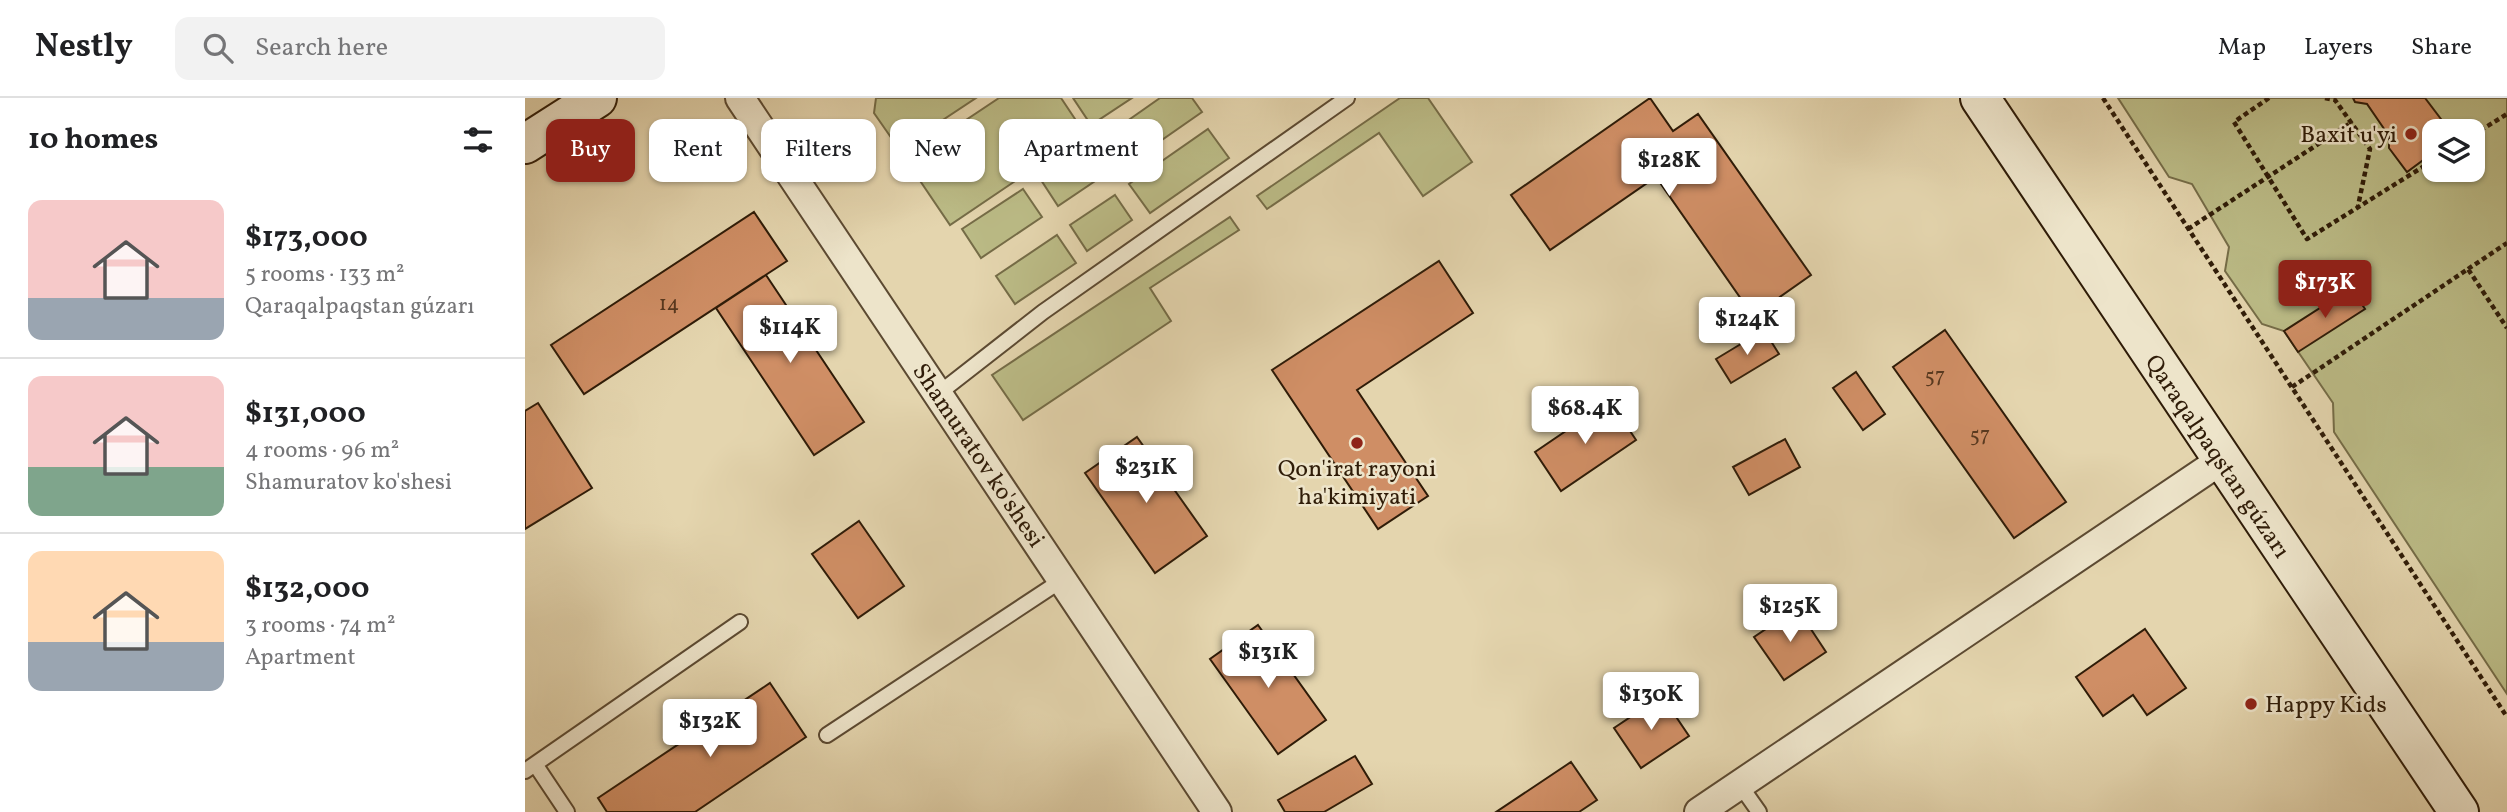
<!DOCTYPE html>
<html lang="en">
<head>
<meta charset="utf-8">
<style>
  body { margin:0; font-family:Vollkorn,serif; background:#f2f2f2; color:#202124; height:100vh; display:flex; flex-direction:column; font-size:26px; white-space:nowrap }
  * { box-sizing:border-box; margin:0 }
  p { font-size:23px; color:#757577 }
  .icon { flex:none; width:38px; height:38px; fill:none; stroke:currentColor; stroke-width:2; stroke-linecap:round; stroke-linejoin:round }
  .map { position:relative; flex:1; overflow:hidden }
  .side { display:flex; flex-direction:column; background:#fff; width:525px }
  .side>* { flex:none }
  .guide { position:absolute; left:21px; top:21px; width:665px; height:63px; display:flex; gap:14px }
  .tools { position:absolute; left:1897px; top:21px; display:grid; gap:14px }
  .tools a { display:grid; place-items:center; width:63px; height:63px; border-radius:14px; background:#fff; box-shadow:0 2px 5px #0004; font-size:35px }
  .price { position:absolute; translate:-50% -60px; padding:0 16px; border-radius:7px; background:#fff; color:#222; font-size:23px; line-height:46px; filter:drop-shadow(0 2px 4px #0008) }
  .price::after { content:''; position:absolute; left:50%; top:42px; width:21px; height:16px; margin-left:-10px; background:inherit; clip-path:polygon(0 0,100% 0,50% 100%) }
  .price.on { background:#8f2418; color:#fff }
  ul { padding:0; list-style:none }
  li { display:flex; align-items:center; gap:21px; height:175px; padding:0 28px }
  li+li { border-top:2px solid #e0e0e0 }
  li span { display:grid; place-items:center; flex:none; width:196px; height:140px; border-radius:14px; color:#555 }
  li>.icon { margin-inline-start:auto }
  span .icon { width:84px; height:84px; fill:#fffc; stroke-width:1 }
  li b { font-size:30px }
  h2 { display:flex; justify-content:space-between; align-items:center; height:84px; padding:0 28px; font-size:30px }
  .tag { padding:0 24px; border-radius:14px; background:#fff; box-shadow:0 2px 5px #0004; font-size:24px; line-height:63px }
  .tag.on { background:#8f2418; color:#fff }
  header { display:flex; align-items:center; gap:42px; box-sizing:border-box; height:98px; padding:0 35px; background:#fff; border-bottom:2px solid #e0e0e0 }
  header strong { font-size:33px }
  nav { display:flex; gap:38px; margin-inline-start:auto; font-size:24px }
  .search { width:490px; height:63px; background:#f2f2f2; display:flex; align-items:center; gap:18px; box-sizing:border-box; padding:0 24px; border-radius:14px; color:#757577; font-size:26px }
  main { display:flex; flex:1; min-height:0 }
  .map>svg:first-child { display:block }
</style>
</head>
<body>
<header>
<strong>Nestly</strong>
<div class="search"><svg class="icon" aria-label="search" viewBox="0 0 24 24"><circle cx="10" cy="10" r="6"/><path d="M15 15l6 6"/></svg>Search here</div>
<nav><a>Map</a><a>Layers</a><a>Share</a></nav>
</header>
<main>
<section class="side">
<h2>10 homes<svg class="icon" aria-label="filters" viewBox="0 0 24 24"><path d="M4 7h16M4 17h16"/><circle cx="9" cy="7" r="2"/><circle cx="15" cy="17" r="2"/></svg></h2>
<ul>
<li><span style="background:linear-gradient(#f6c9c9 70%,#9aa5b1 0)"><svg class="icon" aria-label="home" viewBox="0 0 24 24"><path d="M3 11l9-7 9 7M6 9v11h12V9"/></svg></span><div><b>$173,000</b><p>5 rooms · 133 m²</p><p>Qaraqalpaqstan gúzarı</p></div></li>
<li><span style="background:linear-gradient(#f6c9c9 65%,#7fa58c 0)"><svg class="icon" aria-label="home" viewBox="0 0 24 24"><path d="M3 11l9-7 9 7M6 9v11h12V9"/></svg></span><div><b>$131,000</b><p>4 rooms · 96 m²</p><p>Shamuratov ko'shesi</p></div></li>
<li><span style="background:linear-gradient(#ffd9b3 65%,#9aa5b1 0)"><svg class="icon" aria-label="home" viewBox="0 0 24 24"><path d="M3 11l9-7 9 7M6 9v11h12V9"/></svg></span><div><b>$132,000</b><p>3 rooms · 74 m²</p><p>Apartment</p></div></li>
</ul>
</section>
<div class="map">
<svg width="1982" height="714" viewBox="0 0 1982 714">
  <rect width="100%" height="100%" fill="#e4d5ae"/>
  <filter id="stains"><feTurbulence type="fractalNoise" baseFrequency=".00286" numOctaves="4"/><feColorMatrix values="0 0 0 0 .2 0 0 0 0 .09 0 0 0 0 .02 0 0 0 .5 -.17"/></filter>
  <radialGradient id="worn" r=".72"><stop offset=".6" stop-color="#630" stop-opacity="0"/><stop offset="1" stop-color="#630" stop-opacity=".3"/></radialGradient>
  <path fill="#bbbb86" stroke="#756c47" stroke-width="2" fill-rule="evenodd" d="M351,0H451L374,51L349,15Z
    M474,0H536L560,36L425,127L381,62Z
    M548,0H607L566,27Z
    M635,0H667L677,14L598,69L578,40Z
    M875,0H903L947,64L898,98L854,35L742,111L732,98Z
    M1593,0H1982V596L1809,334L1808,305L1759,233L1737,226L1700,173L1704,149L1667,86L1644,79ZM1909,33H1948V72H1909Z
    M683,31L704,60L625,115L604,86Z
    M561,52L579,77L533,108L516,82Z
    M498,91L517,119L456,160L437,131Z
    M590,97L607,122L562,153L545,127Z
    M705,119L714,132L625,190L646,223L498,322L467,277Z
    M532,137L551,165L490,206L471,178Z"/>
  <path fill="#cf8e65" stroke="#2f1c08" stroke-width="2" d="M1125,0L1148,33L1173,16L1286,177L1228,218L1131,79L1025,152L986,97Z
    M1828,0H1900L1925,33H1909V54L1882,74L1864,50V38L1842,6L1830,4Z
    M229,114L262,163L59,296L26,247Z
    M914,163L948,215L832,292L903,398L853,431L747,272Z
    M241,177L339,324L289,357L191,210Z
    M1826,190L1840,211L1773,254L1759,233Z
    M1239,232L1254,256L1206,285L1191,261Z
    M1420,232L1541,404L1489,440L1368,269Z
    M1331,274L1360,316L1338,332L1308,290Z
    M1085,303L1111,342L1036,393L1010,354Z
    M13,305L67,390L0,431V313Z
    M612,339L682,438L630,475L560,375Z
    M1260,341L1275,369L1224,397L1208,369Z
    M334,423L379,488L333,520L287,456Z
    M1272,510L1301,554L1259,582L1229,539Z
    M733,527L801,622L753,656L685,561Z
    M1620,531L1661,590L1622,617L1608,597L1578,618L1551,579Z
    M245,585L281,639L170,714H82L73,700Z
    M1137,598L1164,638L1116,670L1089,630Z
    M830,658L847,686L799,714H760L753,702Z
    M1046,664L1072,702L1054,714H971Z"/>
  <g fill="none" stroke-linecap="round" stroke-linejoin="round">
    <g stroke="#5c4a32" stroke-width="18">
      <path id="lane" d="M413,296L518,214L822,0
        M302,637L537,482
        M10,666L42,714
        M0,673L215,524
        M1215,687L1234,714"/>
    </g>
    <g stroke="#5c4a32" stroke-width="32">
      <path id="street" d="M215,0L692,714
        M1174,714L1695,363"/>
    </g>
    <g stroke="#2f1c08" stroke-width="42">
      <path id="secondary" d="M1455,0L1934,714
        M0,46L72,0"/>
    </g>
    <path stroke="#2f1c08" stroke-width="4.5" stroke-dasharray="5 3.5" stroke-linecap="butt" d="M1578,0L1982,619
      M1744,0L1709,24L1782,141L1909,62
      M1800,0L1810,2L1845,51L1833,108
      M1948,37L1982,16
      M1663,131L1827,24
      M1943,171L1982,145
      M1767,289L1943,171L1982,230"/>
    <use href="#lane" stroke="#ede4ca" stroke-width="14"/>
    <use href="#street" stroke="#ede4ca" stroke-width="28"/>
    <use href="#secondary" stroke="#ede4ca" stroke-width="38"/>
  </g>
  <g fill="#8f2418" stroke="#ede4ca" stroke-width="2.5">
    <circle cx="1886" cy="36" r="7"/>
    <circle cx="832" cy="345" r="7"/>
    <circle cx="1726" cy="606" r="7"/>
  </g>
  <g text-anchor="middle" stroke-width="5" stroke-linejoin="round" paint-order="stroke">
    <g font-size="21" fill="#57381f">
      <text x="144" y="212">14</text>
      <text x="1410" y="284">57</text>
      <text x="1455" y="343">57</text>
    </g>
    <g font-size="24" fill="#2f1c08" stroke="#ede4ca" text-anchor="end">
      <text x="1872" y="44">Baxit u'yi</text>
      <text x="832" y="378" text-anchor="middle">Qon'irat rayoni<tspan x="832" dy="28">ha'kimiyati</tspan></text>
      <text x="1740" y="614" text-anchor="start">Happy Kids</text>
    </g>
    <g font-size="24" fill="#2f1c08" stroke="#ede4ca">
      <text transform="translate(454 357) rotate(56)" y="8">Shamuratov ko'shesi</text>
      <text transform="translate(1693 358) rotate(56)" y="8">Qaraqalpaqstan gúzarı</text>
    </g>
  </g>
  <rect width="100%" height="100%" filter="url(#stains)"/>
  <rect width="100%" height="100%" fill="url(#worn)"/>
</svg>
<div class="tools">
<a><svg class="icon" aria-label="layers" viewBox="0 0 24 24"><path d="M12 4l9 5-9 5-9-5zM3 14l9 5 9-5"/></svg></a>
</div>
<b class="price" style="left:1144px;top:100px">$128K</b>
<b class="price on" style="left:1800px;top:222px">$173K</b>
<b class="price" style="left:1222px;top:259px">$124K</b>
<b class="price" style="left:265px;top:267px">$114K</b>
<b class="price" style="left:1060px;top:348px">$68.4K</b>
<b class="price" style="left:621px;top:407px">$231K</b>
<b class="price" style="left:1265px;top:546px">$125K</b>
<b class="price" style="left:743px;top:592px">$131K</b>
<b class="price" style="left:1126px;top:634px">$130K</b>
<b class="price" style="left:185px;top:661px">$132K</b>
<div class="guide">
<a class="tag on">Buy</a>
<a class="tag">Rent</a>
<a class="tag">Filters</a>
<a class="tag">New</a>
<a class="tag">Apartment</a>
</div>
</div>
</main>
</body>
</html>
